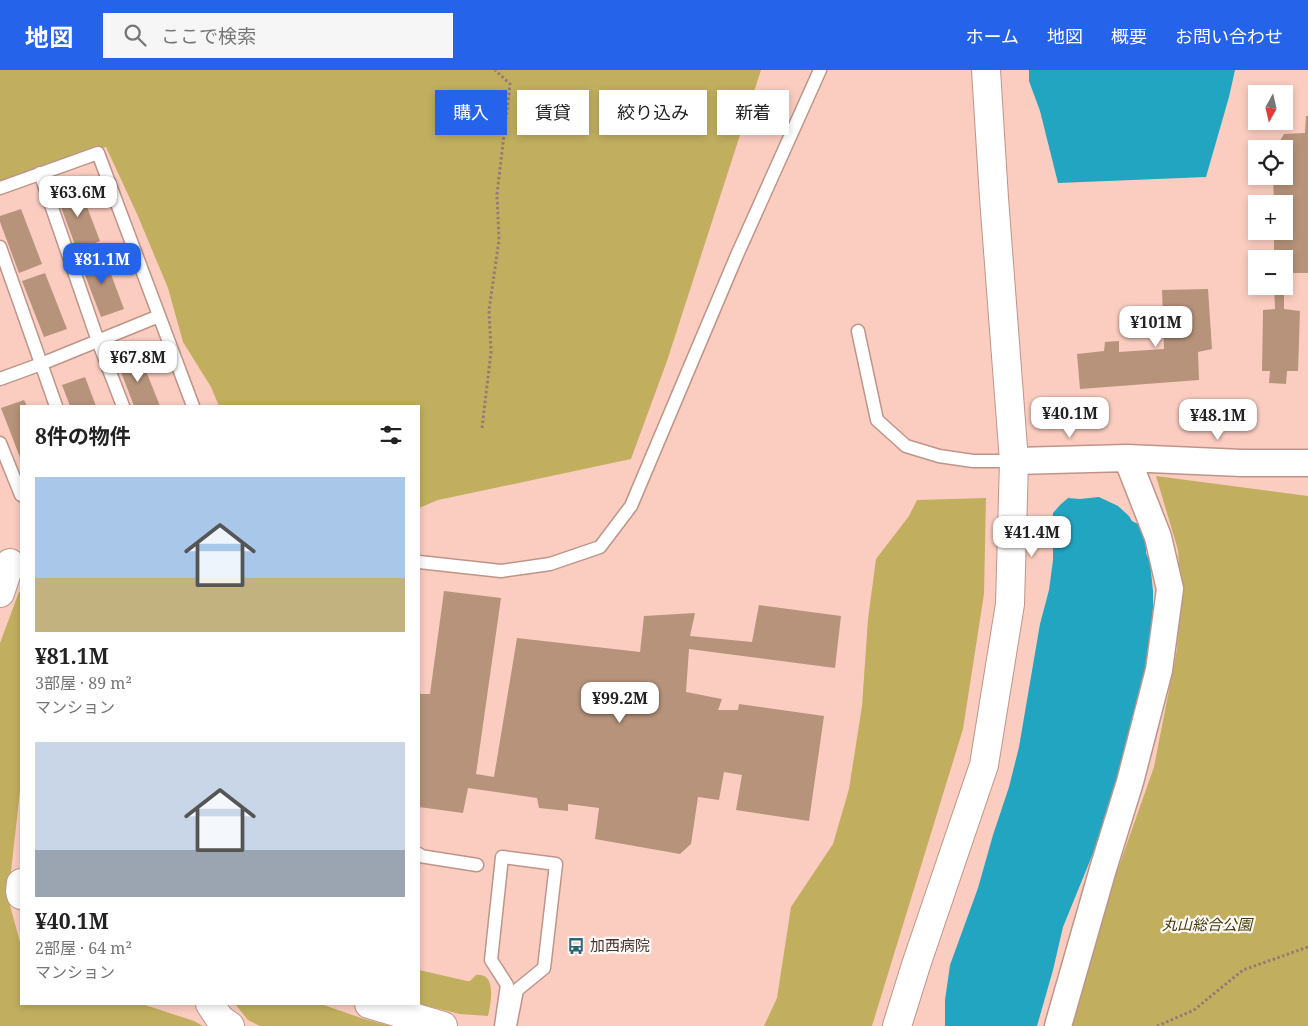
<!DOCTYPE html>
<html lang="ja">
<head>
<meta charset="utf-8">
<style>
  body { margin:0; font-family:"Noto Serif","Noto Sans JP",serif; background:#f6f6f6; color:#222; height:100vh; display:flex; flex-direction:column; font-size:19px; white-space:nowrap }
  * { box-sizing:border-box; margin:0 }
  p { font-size:16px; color:#767676 }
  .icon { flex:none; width:28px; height:28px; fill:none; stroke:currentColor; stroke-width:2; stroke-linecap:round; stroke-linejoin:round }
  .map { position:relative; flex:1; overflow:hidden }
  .side { position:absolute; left:20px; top:335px; width:400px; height:600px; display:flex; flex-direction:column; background:#fff; border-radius:0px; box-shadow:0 2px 8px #0003 }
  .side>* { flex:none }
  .top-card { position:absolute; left:435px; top:20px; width:475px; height:45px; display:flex; gap:10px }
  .needle { width:32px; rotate:188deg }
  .tools { position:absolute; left:1248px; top:15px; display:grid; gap:10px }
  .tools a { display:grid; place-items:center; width:45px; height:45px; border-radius:0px; background:#fff; box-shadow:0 2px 8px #0003; font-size:25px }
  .price { position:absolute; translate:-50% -42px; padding:0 11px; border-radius:10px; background:#fff; color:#222; font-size:16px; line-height:32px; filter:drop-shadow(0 1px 2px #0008) }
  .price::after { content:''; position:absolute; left:50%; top:30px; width:15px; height:11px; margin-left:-8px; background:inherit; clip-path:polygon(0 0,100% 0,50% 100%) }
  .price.on { background:#2563eb; color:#fff }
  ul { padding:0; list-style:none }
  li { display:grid; align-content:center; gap:10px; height:265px; padding:0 15px }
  li span { display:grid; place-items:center; height:155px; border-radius:0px; color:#555 }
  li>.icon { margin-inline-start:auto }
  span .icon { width:90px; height:90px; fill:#fffc; stroke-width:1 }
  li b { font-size:21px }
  h2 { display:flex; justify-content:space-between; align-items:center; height:60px; padding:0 15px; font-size:21px }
  .tag { padding:0 18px; border-radius:0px; background:#fff; box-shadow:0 2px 8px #0003; font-size:18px; line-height:45px }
  .tag.on { background:#2563eb; color:#fff }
  header { display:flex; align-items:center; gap:30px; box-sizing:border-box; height:70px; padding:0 25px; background:#2563eb; color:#fff }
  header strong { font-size:24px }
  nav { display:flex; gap:28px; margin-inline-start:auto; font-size:18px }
  .search { width:350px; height:45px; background:#f6f6f6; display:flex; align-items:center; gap:12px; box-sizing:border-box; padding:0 18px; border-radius:0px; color:#767676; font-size:19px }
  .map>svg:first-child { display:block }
</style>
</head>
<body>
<header>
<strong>地図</strong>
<div class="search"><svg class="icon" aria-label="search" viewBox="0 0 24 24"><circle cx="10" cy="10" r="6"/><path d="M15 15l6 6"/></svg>ここで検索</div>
<nav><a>ホーム</a><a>地図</a><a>概要</a><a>お問い合わせ</a></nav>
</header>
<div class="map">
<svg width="1308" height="956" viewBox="0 0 1308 956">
  <rect width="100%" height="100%" fill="#fbcdc0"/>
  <path fill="#c1af5f" d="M0,0H761L667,291L631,389L438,430L419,438V336H219L211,317L183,272L168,218L137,144L106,77L0,114Z
    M1156,406L1308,426V956H1072L1113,813L1154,697L1177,579L1180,516L1178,480Z
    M986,428L984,524L963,659L872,956H764L777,928L791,837L833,774L849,719L862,636L868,549L876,489L909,446L917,430Z
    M19,522H21V712L8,828L21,876V934H142L194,951L203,956H0V573Z
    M419,900L467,911H470L476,905C497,902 491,933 488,946L460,944L419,934Z
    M235,934H321L364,949L391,956H260L248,950Z"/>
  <path fill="#22a5c1" d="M1029,0H1235L1229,27L1206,107L1058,113L1040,41L1029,11Z
    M1099,427L1118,436L1129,446L1132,451L1140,455L1147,472L1146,483L1150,492L1153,521V538L1152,549L1150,579L1137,642L1107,749L1063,857L1053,900L1037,956H945V930L950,895L978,818L993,765L1009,717L1019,677L1040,554L1049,520L1053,490V443L1060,435L1068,428L1080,429Z"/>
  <path fill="#b6937a" d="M1306,46H1308V203H1284V189H1274V161H1284V134H1274L1273,106H1284V79H1275L1284,64L1305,63Z
    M79,116L100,171L77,180L56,124Z
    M21,139L42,194L19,203L0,152V146Z
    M103,183L124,239L101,247L80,192Z
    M45,203L67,259L44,267L22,211Z
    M1274,216H1284V239L1300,241L1298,301H1287L1286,314L1269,313L1270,301H1262L1263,240L1275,239Z
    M1208,219L1212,279L1198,282L1199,310L1080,319L1077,284L1104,281L1105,272L1119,271V282L1164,279L1162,220Z
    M140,286L160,336H134L118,294Z
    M85,307L96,336H70L62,315Z
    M24,330L27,336H21V390L1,338Z
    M444,521L501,528L476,704L494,707L517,568L640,582L644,546L695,543L690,566L752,572L759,535L841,546L835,598L689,579L686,622L722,629L718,640H738L739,634L824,646L809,751L736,740L742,705L724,702L719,730L698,727L691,774L680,784L595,769L599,738L568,734V741L539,738L537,728L468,718L463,743L419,737V624H430Z"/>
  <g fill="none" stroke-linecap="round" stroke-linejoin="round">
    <g stroke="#bf9488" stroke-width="15">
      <path id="lane" d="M40,103L98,271L123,336
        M0,118L98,83L193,336
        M0,177L56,336
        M858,261L877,350L906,376L939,386L973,391H1014
        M0,309L41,294L159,246
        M0,373L21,425
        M419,492L501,501L550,494L600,477L631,436L737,185L820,0
        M419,784L420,786L477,795
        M501,956L507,915L491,890L502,787L556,794L544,898L517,920L510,956"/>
    </g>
    <g stroke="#bf9488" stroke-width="29">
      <path id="street" d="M1014,391L1127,388L1242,393H1308
        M1058,956L1103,799L1130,712L1159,600L1170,519L1158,467L1127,388"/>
    </g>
    <g stroke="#bf9488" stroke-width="30">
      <path id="secondary" d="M0,523L10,493
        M21,813L20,821L21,825
        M210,934L220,949L230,956
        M369,934L443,956
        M897,956L916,895L984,695L1010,534L1014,391L994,128L986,0"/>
    </g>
    <path stroke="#997a72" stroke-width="3" stroke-dasharray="2.5 2.5" stroke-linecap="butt" d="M482,358L491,282L489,240L499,170L497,124L510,14L495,0
      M1157,956L1194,940L1243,900L1308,877"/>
    <use href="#lane" stroke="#fff" stroke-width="12"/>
    <use href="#street" stroke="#fff" stroke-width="26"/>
    <use href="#secondary" stroke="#fff" stroke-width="28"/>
  </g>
  <defs>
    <g id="bus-bare" transform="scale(1.35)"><path d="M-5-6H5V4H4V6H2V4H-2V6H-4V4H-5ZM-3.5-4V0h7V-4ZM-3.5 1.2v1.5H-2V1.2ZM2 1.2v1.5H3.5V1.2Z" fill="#236878" stroke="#fef9f7" stroke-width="2.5" paint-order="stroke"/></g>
  </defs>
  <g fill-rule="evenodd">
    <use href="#bus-bare" x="576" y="876"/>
  </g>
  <g text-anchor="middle" stroke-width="4.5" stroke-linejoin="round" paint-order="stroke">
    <g font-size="15" font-style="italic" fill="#433904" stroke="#fef9f7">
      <text x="1207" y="860">丸山総合公園</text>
    </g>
    <g font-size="15" fill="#46342f" stroke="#fef9f7" text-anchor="start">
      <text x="590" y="881">加西病院</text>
    </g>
  </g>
</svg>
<div class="tools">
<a><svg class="needle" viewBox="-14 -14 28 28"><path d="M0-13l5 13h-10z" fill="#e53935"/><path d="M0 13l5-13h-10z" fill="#767676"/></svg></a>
<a><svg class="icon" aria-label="locate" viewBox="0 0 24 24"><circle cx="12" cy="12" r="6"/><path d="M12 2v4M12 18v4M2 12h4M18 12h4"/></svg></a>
<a>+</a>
<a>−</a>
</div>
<b class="price" style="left:78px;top:148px">¥63.6M</b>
<b class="price on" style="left:102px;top:215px">¥81.1M</b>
<b class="price" style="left:1156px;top:278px">¥101M</b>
<b class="price" style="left:138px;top:313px">¥67.8M</b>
<b class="price" style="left:1070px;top:369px">¥40.1M</b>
<b class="price" style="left:1218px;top:371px">¥48.1M</b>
<b class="price" style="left:1032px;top:488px">¥41.4M</b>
<b class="price" style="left:620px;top:654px">¥99.2M</b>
<div class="top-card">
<a class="tag on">購入</a>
<a class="tag">賃貸</a>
<a class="tag">絞り込み</a>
<a class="tag">新着</a>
</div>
<section class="side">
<h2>8件の物件<svg class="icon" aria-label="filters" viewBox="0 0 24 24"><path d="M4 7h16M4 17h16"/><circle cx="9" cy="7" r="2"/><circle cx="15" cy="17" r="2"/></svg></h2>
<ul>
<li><span style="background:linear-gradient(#a9c7e8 65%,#c2b280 0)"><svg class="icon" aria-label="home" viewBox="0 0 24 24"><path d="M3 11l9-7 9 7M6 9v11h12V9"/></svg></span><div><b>¥81.1M</b><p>3部屋 · 89 m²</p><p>マンション</p></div></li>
<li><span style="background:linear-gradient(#c9d6e8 70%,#9aa5b1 0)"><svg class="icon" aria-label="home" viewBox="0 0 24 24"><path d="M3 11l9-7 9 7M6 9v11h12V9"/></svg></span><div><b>¥40.1M</b><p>2部屋 · 64 m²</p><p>マンション</p></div></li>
</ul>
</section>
</div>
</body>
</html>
